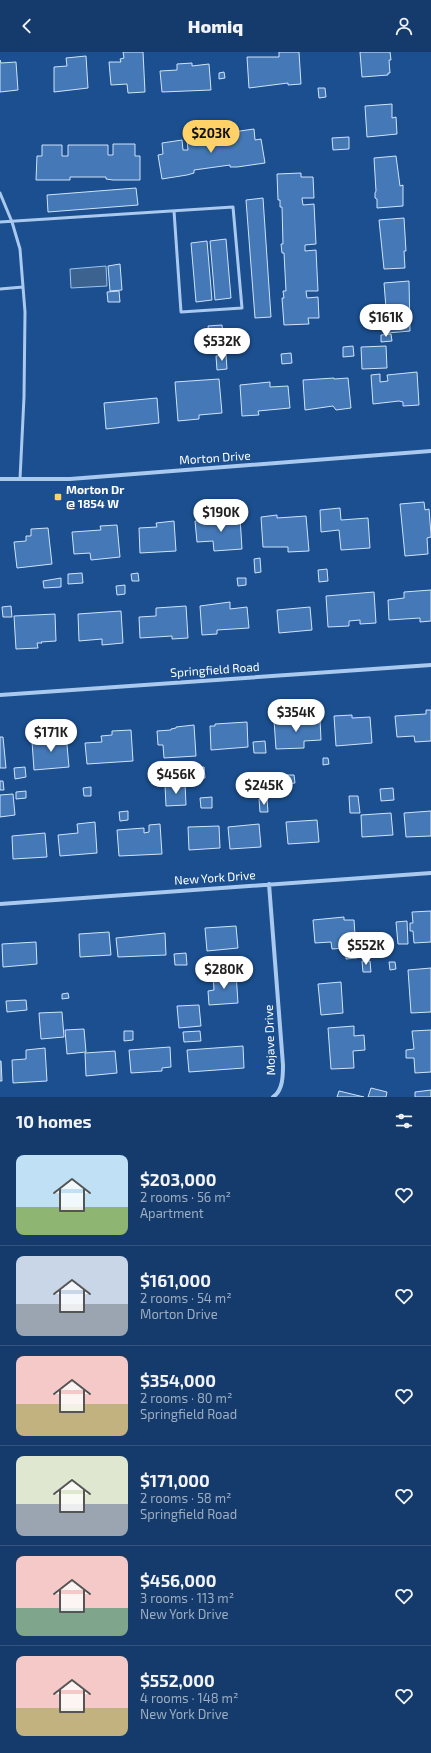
<!DOCTYPE html>
<html lang="en">
<head>
<meta charset="utf-8">
<style>
  body { margin:0; font-family:"Exo 2",sans-serif; background:#1d4271; color:#f1f3f6; height:100vh; display:flex; flex-direction:column; font-size:15px; white-space:nowrap }
  * { box-sizing:border-box; margin:0 }
  p { font-size:13px; color:#9dadc1 }
  .icon { flex:none; width:22px; height:22px; fill:none; stroke:currentColor; stroke-width:2; stroke-linecap:round; stroke-linejoin:round }
  .map { position:relative; height:1045px; overflow:hidden }
  .sheet { display:flex; flex-direction:column; background:#143b6b; flex:1 }
  .sheet>* { flex:none }
  .price { position:absolute; translate:-50% -34px; padding:0 9px; border-radius:14px; background:#fff; color:#222; font-size:13px; line-height:26px; filter:drop-shadow(0 1px 2px #0008) }
  .price::after { content:''; position:absolute; left:50%; top:24px; width:12px; height:9px; margin-left:-6px; background:inherit; clip-path:polygon(0 0,100% 0,50% 100%) }
  .price.active { background:#ffd166; color:#111 }
  ul { padding:0; list-style:none }
  li { display:flex; align-items:center; gap:12px; height:100px; padding:0 16px }
  li+li { border-top:1px solid #33557e }
  li span { display:grid; place-items:center; flex:none; width:112px; height:80px; border-radius:8px; color:#555 }
  li>.icon { margin-inline-start:auto }
  span .icon { width:48px; height:48px; fill:#fffc; stroke-width:1 }
  li b { font-size:17px }
  h2 { display:flex; justify-content:space-between; align-items:center; height:48px; padding:0 16px; font-size:17px }
  header { display:flex; justify-content:space-between; align-items:center; height:52px; padding:0 16px; background:#143b6b; font-size:18px; font-weight:800 }
  .map>svg:first-child { display:block }
</style>
</head>
<body>
<header><svg class="icon" aria-label="back" viewBox="0 0 24 24"><path d="M15 5l-7 7 7 7"/></svg>Homiq<svg class="icon" aria-label="person" viewBox="0 0 24 24"><circle cx="12" cy="8" r="4"/><path d="M4 21q1-7 8-7t8 7"/></svg></header>
<div class="map">
<svg width="431" height="1045" viewBox="0 0 431 1045">
  <rect width="100%" height="100%" fill="#1b4f8f"/>
  <path fill="#3c6290" stroke="#9cc4f0" d="M106,214L107,234L71,236L70,217Z"/>
  <path fill="#4478b7" stroke="#cfe3fa" d="M123,0H143L145,40L128,41L127,32L111,33L109,10H121L120,7L124,6Z
    M279,0H299L301,32L288,33V31L249,36L247,5H279Z
    M360,0H390L391,8H389L390,21H388V23L362,25Z
    M86,4L88,36L54,40V15L67,14L66,6Z
    M0,8L1,11L16,10L18,38L0,40Z
    M192,11V14L209,12L211,38L162,40L160,19L177,18V12Z
    M224,20L225,26L219,27V21Z
    M318,36H325L326,45L319,46Z
    M392,52V66L396,65L397,82L367,85L365,54Z
    M254,77L255,88L261,87L265,111L237,115H230V113L194,118V121L187,123L162,127L158,103L163,102L162,91L182,88L183,98H188L187,87L227,81L229,92L234,91L233,80Z
    M349,85V97L333,98L332,86Z
    M113,92H135V104H140V128H113L106,127V125H70V128H36L37,104H42V93H62V104H68V93H108V103H113Z
    M396,104L400,134L403,133V154L377,156V147L375,146V141L376,139L374,106Z
    M301,121V125H313L314,146H302L303,153L314,152L316,192L305,193V199L316,198L318,239H306L307,246L318,245L319,266H308L309,272L284,273L282,246H284L283,239H286L284,201H282L281,192H283L282,155H280V148H278L277,122Z
    M136,136L138,153L48,160L47,143Z
    M263,146L271,265L255,266L246,148Z
    M404,166L406,199H404L405,216L384,217L379,168Z
    M226,187L231,246L215,248L210,189Z
    M207,189L212,248L196,250L191,191Z
    M120,212L122,238L110,239L108,214Z
    M409,229L410,279L388,281L384,231Z
    M119,239L120,250H108L107,240Z
    M222,273L223,283L209,284L208,274Z
    M391,282L392,289L381,290V283Z
    M353,294L354,304L343,305V295Z
    M386,294L387,316L362,317L361,295Z
    M291,301L292,311L282,312L281,302Z
    M226,303L227,317L217,318L216,304Z
    M417,320L419,353L403,354V350L399,349L373,352L371,323L380,322V330L388,329L387,323Z
    M334,326V327L348,326L351,356L336,358L333,354L305,358L303,328Z
    M219,327L222,361L199,363V367L178,369L175,330Z
    M270,330V335L288,334L290,356L258,359L259,363L242,364L240,333Z
    M157,346L159,371L106,377L104,351Z
    M424,450L425,458L429,457L431,482V485L427,486L428,502L405,504L400,452Z
    M340,456L341,468L368,466L370,496L341,498L339,478L321,480L320,458Z
    M277,463V466L306,464L309,499L288,500V495H263L261,465Z
    M240,465L242,497L214,499L213,489L197,490L195,469L215,468V470L223,469V466Z
    M174,469L176,499L140,501L139,476L157,475L156,471Z
    M117,473L120,505L91,508L90,501L74,502L72,480L101,478L100,474Z
    M48,476L52,512L17,516L14,490L26,489V484H31V477Z
    M260,506L261,520L255,521L254,507Z
    M327,517L328,529L319,530L318,518Z
    M82,521L83,531L68,532V522Z
    M138,521L139,529H132L131,522Z
    M61,526V535L44,536L43,529Z
    M237,526H246V533L238,534Z
    M125,533V542L117,543L116,534Z
    M431,538V569L420,570V566L389,568L388,548L404,546V540Z
    M374,540L376,571L360,572V568L349,569V574L328,575L326,544Z
    M230,550V557L247,555L249,576L217,578V582L202,583L200,554Z
    M11,554L12,565H3L2,555Z
    M186,554L188,586L172,587V584L140,586L139,565L156,564V556Z
    M310,555L312,578L279,581L277,558Z
    M121,559L123,591L102,593V587L79,589L78,562Z
    M55,562L56,589L41,590L42,591H37L38,596L16,597L14,564Z
    M426,658H431V689L415,690L414,684L397,685L395,664L426,662Z
    M352,663V666L370,665L372,691L336,694L334,664Z
    M292,667V669L320,667L321,688L304,689V696L276,697L274,668Z
    M247,670L248,695L211,698L210,674H215V672Z
    M194,673L196,704L164,706L163,693H158L157,679L171,678V677L176,676V675Z
    M131,678L133,709L87,712L85,691L102,690L101,684L112,683V679Z
    M66,682L69,715L34,718L32,689L44,688L45,691L49,690L48,683Z
    M0,685H3L6,716H0Z
    M265,689L266,701H254L253,690Z
    M323,706H328L329,712L323,713Z
    M25,715L26,725L15,727L14,716Z
    M204,715L205,726L194,727L193,716Z
    M287,723H294L295,731L287,732Z
    M0,729H3L4,738H0Z
    M185,731L186,753L166,754L165,733Z
    M91,735V744H84L83,736Z
    M393,736L394,748L381,749L380,737Z
    M26,739V746L16,747V740Z
    M13,742L15,763L0,765V743Z
    M349,744H358L360,761H350Z
    M212,745V756H201L200,746Z
    M259,747H267L268,760H260Z
    M128,759V768L120,769L119,760Z
    M431,759V784L406,785L404,761Z
    M391,761L393,783L362,785L361,763Z
    M317,768L319,790L288,792L286,770Z
    M95,770L97,801L60,804L58,783L78,781L77,772Z
    M160,772L162,802L119,804L117,778L144,776V781L149,780V773Z
    M259,772L261,795L230,797L228,775Z
    M219,774L220,796L189,798L188,775Z
    M45,781L47,805L13,807L12,784Z
    M431,859V890L414,891L413,879H410V871H413L412,860Z
    M344,865V868H354L355,883L346,884V896L332,897L331,890L315,891L313,868Z
    M407,869L408,892H398L396,870Z
    M236,874L238,896L207,899L205,876Z
    M109,880L111,903L80,905L79,882Z
    M165,881L166,903L118,905L116,886Z
    M36,890L37,912L3,915L2,892Z
    M346,897H356L357,906L346,907Z
    M186,901L187,913H175L174,902Z
    M362,909H370L371,920H363Z
    M389,910H395L396,917L390,918Z
    M431,916V960L411,961L408,918Z
    M236,921L238,951L209,953L208,939L214,938L213,922Z
    M341,930L343,961L321,963L318,932Z
    M68,941L69,946L62,947V942Z
    M26,948L27,958L7,960L6,949Z
    M199,953L201,974L179,976L177,954Z
    M62,960L64,985L41,987L39,961Z
    M354,974V984L364,983L365,998L353,999L354,1016L331,1017L328,976Z
    M84,977L86,1000L67,1002L65,978Z
    M431,978V1020L415,1021L414,1006H406V998L414,997L412,979Z
    M124,979H133V988L124,989Z
    M200,979L201,989L184,990L183,980Z
    M243,994L244,1016L189,1020L187,998Z
    M170,995L171,1015L162,1016V1019L131,1021L129,998Z
    M45,996L47,1029L13,1031L12,1008L26,1007V998Z
    M115,999L117,1021L86,1024L85,1001Z
    M0,1009H1L2,1029H0Z
    M371,1036L387,1040L386,1045H368Z
    M431,1038V1045H415V1040Z
    M339,1039L364,1045H337Z"/>
  <g fill="none" stroke-linecap="round" stroke-linejoin="round">
    <path stroke="#a9c9ee" stroke-width="3" d="M0,141L12,170L20,197L25,260L24,345L20,427
      M0,170L233,155L242,256L181,260L174,159
      M0,237L23,235"/>
    <path stroke="#a9c9ee" stroke-width="4" d="M0,427H70L431,399
      M0,643L431,613
      M269,832L283,1013C283,1023 283,1039 273,1045
      M0,852L431,821"/>
  </g>
  <rect fill="#ffd166" stroke="#1b4f8f" stroke-width="1.5" x="54" y="441" width="8" height="8" rx="2"/>
  <g text-anchor="middle" stroke-width="3" stroke-linejoin="round" paint-order="stroke">
    <g font-size="12" fill="#fff" stroke="#1b4f8f">
      <text transform="translate(215 406) rotate(-4)" y="4">Morton Drive</text>
      <text transform="translate(215 618) rotate(-4)" y="4">Springfield Road</text>
      <text transform="translate(215 826) rotate(-4)" y="4">New York Drive</text>
      <text transform="translate(270 988) rotate(-92)" y="4">Mojave Drive</text>
    </g>
    <g font-size="12" font-weight="bold" fill="#fff" stroke="#1b4f8f" text-anchor="start">
      <text x="66" y="442">Morton Dr<tspan x="66" dy="14">@ 1854 W</tspan></text>
    </g>
  </g>
</svg>
<b class="price active" style="left:211px;top:102px">$203K</b>
<b class="price" style="left:386px;top:286px">$161K</b>
<b class="price" style="left:222px;top:310px">$532K</b>
<b class="price" style="left:221px;top:481px">$190K</b>
<b class="price" style="left:296px;top:681px">$354K</b>
<b class="price" style="left:51px;top:701px">$171K</b>
<b class="price" style="left:176px;top:743px">$456K</b>
<b class="price" style="left:264px;top:754px">$245K</b>
<b class="price" style="left:366px;top:914px">$552K</b>
<b class="price" style="left:224px;top:938px">$280K</b>
</div>
<section class="sheet">
<h2>10 homes<svg class="icon" aria-label="filters" viewBox="0 0 24 24"><path d="M4 7h16M4 17h16"/><circle cx="9" cy="7" r="2"/><circle cx="15" cy="17" r="2"/></svg></h2>
<ul>
<li><span style="background:linear-gradient(#bfe0f5 65%,#8fb573 0)"><svg class="icon" aria-label="home" viewBox="0 0 24 24"><path d="M3 11l9-7 9 7M6 9v11h12V9"/></svg></span><div><b>$203,000</b><p>2 rooms · 56 m²</p><p>Apartment</p></div><svg class="icon" aria-label="heart" viewBox="0 0 24 24"><path d="M12 20l-8-8c-3-5 5-10 8-4 3-6 11-1 8 4z"/></svg></li>
<li><span style="background:linear-gradient(#c9d6e8 60%,#9aa5b1 0)"><svg class="icon" aria-label="home" viewBox="0 0 24 24"><path d="M3 11l9-7 9 7M6 9v11h12V9"/></svg></span><div><b>$161,000</b><p>2 rooms · 54 m²</p><p>Morton Drive</p></div><svg class="icon" aria-label="heart" viewBox="0 0 24 24"><path d="M12 20l-8-8c-3-5 5-10 8-4 3-6 11-1 8 4z"/></svg></li>
<li><span style="background:linear-gradient(#f6c9c9 60%,#c2b280 0)"><svg class="icon" aria-label="home" viewBox="0 0 24 24"><path d="M3 11l9-7 9 7M6 9v11h12V9"/></svg></span><div><b>$354,000</b><p>2 rooms · 80 m²</p><p>Springfield Road</p></div><svg class="icon" aria-label="heart" viewBox="0 0 24 24"><path d="M12 20l-8-8c-3-5 5-10 8-4 3-6 11-1 8 4z"/></svg></li>
<li><span style="background:linear-gradient(#dfe7d0 60%,#9aa5b1 0)"><svg class="icon" aria-label="home" viewBox="0 0 24 24"><path d="M3 11l9-7 9 7M6 9v11h12V9"/></svg></span><div><b>$171,000</b><p>2 rooms · 58 m²</p><p>Springfield Road</p></div><svg class="icon" aria-label="heart" viewBox="0 0 24 24"><path d="M12 20l-8-8c-3-5 5-10 8-4 3-6 11-1 8 4z"/></svg></li>
<li><span style="background:linear-gradient(#f6c9c9 65%,#7fa58c 0)"><svg class="icon" aria-label="home" viewBox="0 0 24 24"><path d="M3 11l9-7 9 7M6 9v11h12V9"/></svg></span><div><b>$456,000</b><p>3 rooms · 113 m²</p><p>New York Drive</p></div><svg class="icon" aria-label="heart" viewBox="0 0 24 24"><path d="M12 20l-8-8c-3-5 5-10 8-4 3-6 11-1 8 4z"/></svg></li>
<li><span style="background:linear-gradient(#f6c9c9 65%,#c2b280 0)"><svg class="icon" aria-label="home" viewBox="0 0 24 24"><path d="M3 11l9-7 9 7M6 9v11h12V9"/></svg></span><div><b>$552,000</b><p>4 rooms · 148 m²</p><p>New York Drive</p></div><svg class="icon" aria-label="heart" viewBox="0 0 24 24"><path d="M12 20l-8-8c-3-5 5-10 8-4 3-6 11-1 8 4z"/></svg></li>
</ul>
</section>
</body>
</html>
